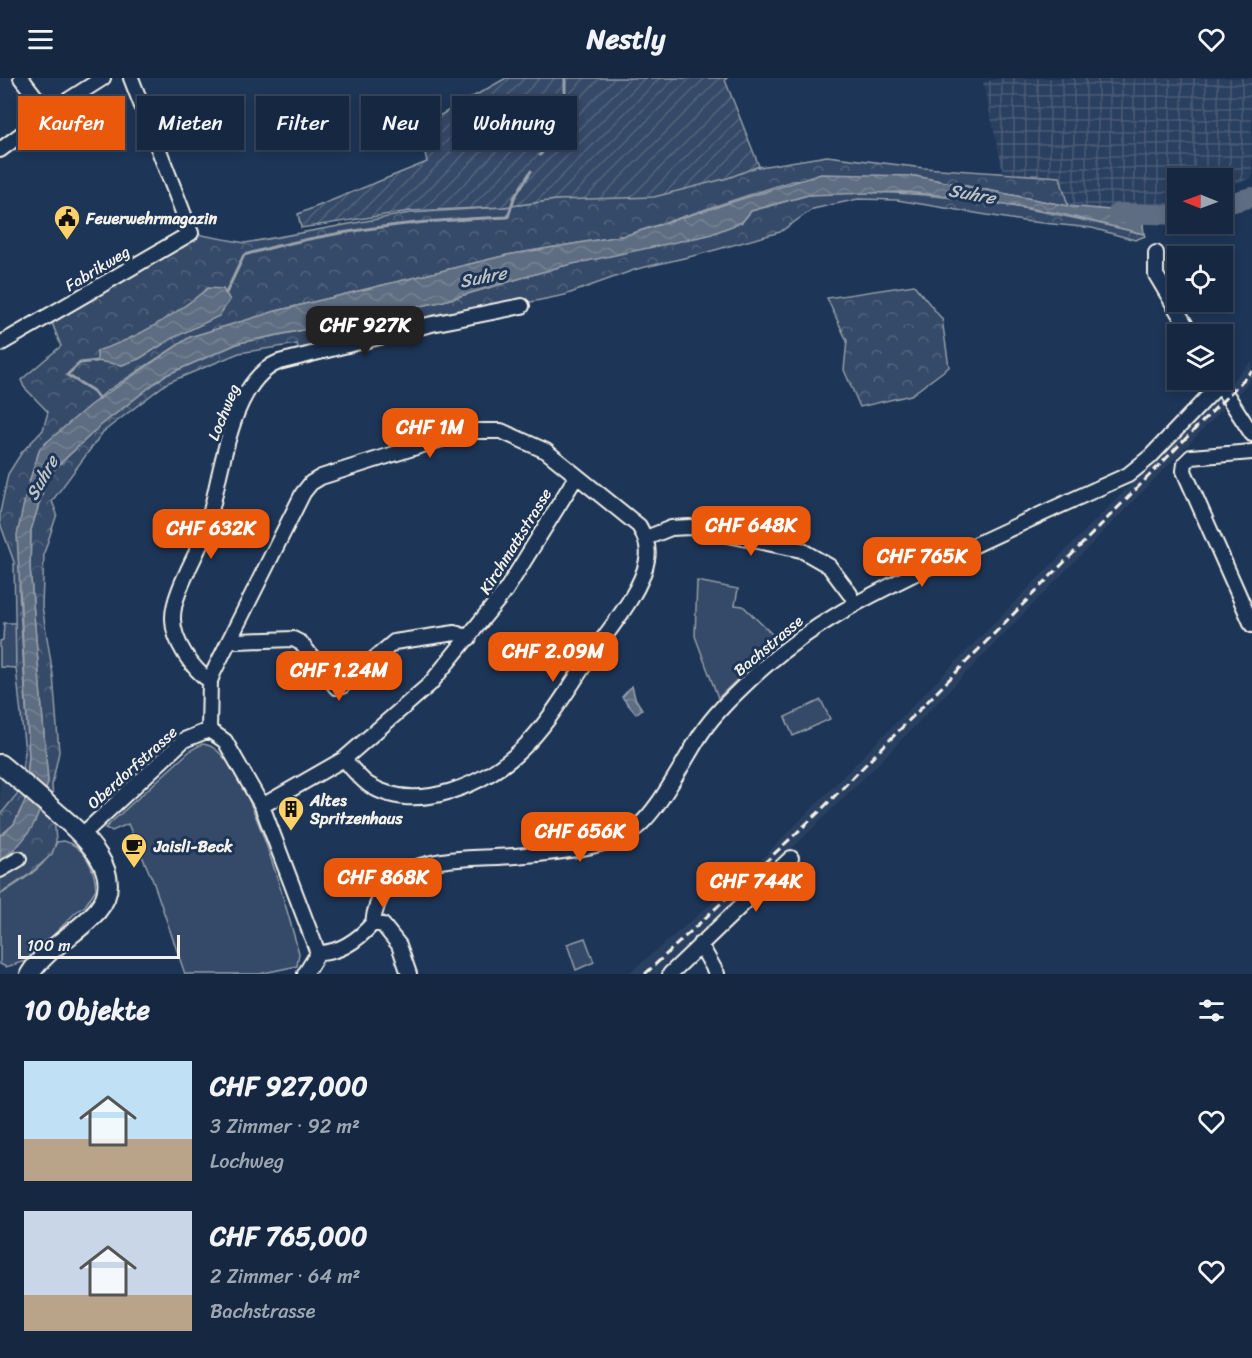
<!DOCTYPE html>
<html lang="de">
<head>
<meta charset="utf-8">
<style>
  body { margin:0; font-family:Sriracha,sans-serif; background:#1f3048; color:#f1f3f6; height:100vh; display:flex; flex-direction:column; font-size:22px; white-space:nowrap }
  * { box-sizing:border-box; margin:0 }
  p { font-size:20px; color:#9ea6b1 }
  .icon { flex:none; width:33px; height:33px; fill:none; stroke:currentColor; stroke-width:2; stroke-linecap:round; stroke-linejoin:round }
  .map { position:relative; height:896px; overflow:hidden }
  .drawer { display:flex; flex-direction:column; background:#162841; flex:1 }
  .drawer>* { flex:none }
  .banner { position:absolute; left:18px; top:18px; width:600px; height:54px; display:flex; gap:12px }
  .needle { width:39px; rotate:271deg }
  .fabs { position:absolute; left:1167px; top:90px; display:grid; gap:12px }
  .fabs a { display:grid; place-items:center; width:66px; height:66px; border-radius:0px; background:#162841; box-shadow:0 3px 9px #0003,0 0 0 2px #35445a; font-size:30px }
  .scale { position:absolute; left:18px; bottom:15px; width:162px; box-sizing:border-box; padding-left:6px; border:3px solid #f4f1e8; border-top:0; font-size:16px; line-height:21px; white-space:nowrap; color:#f4f1e8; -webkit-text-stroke:4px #1d3557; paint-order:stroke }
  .price { position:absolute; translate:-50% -51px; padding:0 14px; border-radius:12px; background:#ea580c; color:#fff; font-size:20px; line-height:39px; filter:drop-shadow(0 2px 3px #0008) }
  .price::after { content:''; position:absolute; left:50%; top:36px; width:18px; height:14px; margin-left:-9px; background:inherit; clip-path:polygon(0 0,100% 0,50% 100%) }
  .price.on { background:#222; color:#fff }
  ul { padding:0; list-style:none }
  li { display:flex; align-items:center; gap:18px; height:150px; padding:0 24px }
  li span { display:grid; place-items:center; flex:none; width:168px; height:120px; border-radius:0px; color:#555 }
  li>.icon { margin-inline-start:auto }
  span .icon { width:72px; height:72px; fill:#fffc; stroke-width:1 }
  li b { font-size:26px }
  h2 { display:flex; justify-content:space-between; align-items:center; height:72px; padding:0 24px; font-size:26px }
  .chip { padding:0 21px; border-radius:0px; background:#162841; box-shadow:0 3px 9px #0003,0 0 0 2px #35445a; font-size:21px; line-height:54px }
  .chip.on { background:#ea580c; color:#fff }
  header { display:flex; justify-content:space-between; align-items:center; height:78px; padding:0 24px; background:#162841; font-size:27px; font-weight:700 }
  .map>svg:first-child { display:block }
</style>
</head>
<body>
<header><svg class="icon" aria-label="menu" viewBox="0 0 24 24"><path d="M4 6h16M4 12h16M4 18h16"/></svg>Nestly<svg class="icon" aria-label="heart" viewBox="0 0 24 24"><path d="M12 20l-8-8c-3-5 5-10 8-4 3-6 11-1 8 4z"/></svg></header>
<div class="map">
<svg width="1252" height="896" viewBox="0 0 1252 896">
  <defs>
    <pattern id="industrial-grid" width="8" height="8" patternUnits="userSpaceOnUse" patternTransform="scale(1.5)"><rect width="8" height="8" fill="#2a4060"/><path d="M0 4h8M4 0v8" fill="none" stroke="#4a5c77"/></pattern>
    <pattern id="forest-crowns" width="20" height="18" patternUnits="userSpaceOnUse" patternTransform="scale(1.5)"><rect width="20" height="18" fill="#354a67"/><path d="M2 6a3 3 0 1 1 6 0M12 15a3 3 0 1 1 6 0" fill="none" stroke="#53657d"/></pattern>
    <pattern id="garden-furrows" width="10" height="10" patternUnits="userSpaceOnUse" patternTransform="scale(1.5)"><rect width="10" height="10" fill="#354a67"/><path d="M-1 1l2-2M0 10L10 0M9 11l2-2" fill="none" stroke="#53657d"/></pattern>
    <pattern id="water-waves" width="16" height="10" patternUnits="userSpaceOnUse" patternTransform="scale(1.5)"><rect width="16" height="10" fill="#5e6d82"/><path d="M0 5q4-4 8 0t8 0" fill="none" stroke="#768294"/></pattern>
  </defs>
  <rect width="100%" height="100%" fill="#1d3557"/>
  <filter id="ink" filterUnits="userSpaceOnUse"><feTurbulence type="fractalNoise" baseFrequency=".0167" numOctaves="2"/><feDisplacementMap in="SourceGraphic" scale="12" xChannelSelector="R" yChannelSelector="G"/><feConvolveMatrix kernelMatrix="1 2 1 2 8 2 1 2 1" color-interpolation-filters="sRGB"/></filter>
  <g filter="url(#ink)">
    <path fill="#2a4060" d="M1252,283V301L874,690L759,803L658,896H628L749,794Z
      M0,687L20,703L18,716L0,737Z"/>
    <path fill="url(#industrial-grid)" d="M1004,0H1252V100L1223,110L1222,100H1178L1177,124L1146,134L1068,128L1060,99L1003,94L983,4Z"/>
    <path fill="#354a67" stroke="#949ea8" stroke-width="1.5" d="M697,503L738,511L735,527L743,528L778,562L718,620L695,558Z
      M4,545H16V590L0,589V563L3,562Z
      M821,622L830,641L793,658L785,639Z
      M202,666C246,667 288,838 299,875L297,888L259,896H185L153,803L128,746L112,753L105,750L191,672Z
      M64,763C85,768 95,791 96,811L85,828L76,834L29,882L6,889L0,886V817C22,802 47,789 57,764Z
      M585,860L594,884L576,892L567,866Z"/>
    <path fill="url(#forest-crowns)" stroke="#949ea8" stroke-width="1.5" fill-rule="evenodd" d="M827,78L924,90L1060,99L1068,128L915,98L792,103L627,157L507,177L276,233L190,259L107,313L40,371L27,411L19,513L29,678L25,723L14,746L0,758V737L18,715L25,674L16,590L14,484L0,445V435L8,396L22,374L43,352L48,334L24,309L21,302L61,268L49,237L191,155L245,165L410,135L503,129L556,122ZM208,210C180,249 170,270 122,287L97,273C139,260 174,238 208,210Z
      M849,114C950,113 1047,133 1144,156L1145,158L1135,162L1092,150L1023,143L897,122L858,121L813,131L780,154L697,177L637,191L565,217L299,271L297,266L239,275L167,305L103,354L52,423L57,436L44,475L42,528L53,597L59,674L52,707L56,764L52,776L31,795L0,816V782L14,773L48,704L30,489L31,452L48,397L100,348L164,298L239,265L440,224L559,189L742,144L751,133L808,117Z
      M914,207L942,241L949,289L911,317L860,329L844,292L847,263L827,220Z"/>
    <path fill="url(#garden-furrows)" stroke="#949ea8" stroke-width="1.5" d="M506,0H727L725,2L759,88L728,100L654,119L556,122L503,129L410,133L301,150L298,136L427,84L421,56L435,40Z"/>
    <path fill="url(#water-waves)" stroke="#9aa2ab" stroke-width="1.5" d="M821,96L915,98L1068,128L1142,135L1144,156L1057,135L962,119L903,114L808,117L751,133L742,144L709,157L559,189L440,224L239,265L164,298L100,348L48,397L31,452L30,489L48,704C40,738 31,762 0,782V758L14,746L25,723L29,678L17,457L27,411L40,370L90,327L190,259L276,233L507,177L627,157Z
      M208,210L223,211L230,222L219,238L173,260L139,281L122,287L97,283V273C139,260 174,238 208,210Z
      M632,608L635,620L642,631L636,636L622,619Z"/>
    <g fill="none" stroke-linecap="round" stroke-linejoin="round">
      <path stroke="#9aa2ab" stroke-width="3" d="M565,0V16
        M540,77L549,65L563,28
        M226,215L244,177C329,152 420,142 508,139L514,120L531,93
        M97,283L80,285L67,297L92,312L99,321"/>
      <path stroke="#5e6d82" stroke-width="20" d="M1222,127L1252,119
        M1118,135L1178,137"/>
      <g stroke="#f4f1e8" stroke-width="18">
        <path id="street" d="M21,0L48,35
          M0,72L59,28L103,0
          M1156,175V197L1191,256
          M0,266L191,155L131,0
          M1217,302L1252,356
          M1252,374L1191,379L1185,385L1184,393L1252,547
          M646,460L671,450L690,449L801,472L829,488L850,516
          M231,560L238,563L293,561L301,565L336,609L342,608L394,564L455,555L469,560
          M210,603C192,591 173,563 173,541C172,517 196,479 205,455C221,408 227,304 279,284L432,246L522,228
          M209,652L210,603L214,593L303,415L311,405L321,399L467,353H501L546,373L639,448C645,458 650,469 647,482C642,513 610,550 592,576C570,607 550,644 522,671C487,706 417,737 369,707C359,700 352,691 344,681
          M262,728L344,681L430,606L506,512L576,399
          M82,757L184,662L209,652L225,663L262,728L318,875
          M0,792L19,781
          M373,845C381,773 461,782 515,778C547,775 605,771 632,753C657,737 684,682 701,656C714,636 734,617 751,601C808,546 876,514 947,480C1007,452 1067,424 1128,397L1150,379L1220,306
          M700,866L717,896
          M318,875C340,875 359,861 373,845L383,847L399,867L409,896
          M305,896L318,875
          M670,896L791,780"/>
      </g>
      <g stroke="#f4f1e8" stroke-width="22">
        <path id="secondary" d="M0,686C16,699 31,712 46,725C73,749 132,792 97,833C77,856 46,870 30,896"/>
      </g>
      <use href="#street" stroke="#1d3557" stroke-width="14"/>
      <use href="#secondary" stroke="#1d3557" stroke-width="18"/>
      <path stroke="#f4f1e8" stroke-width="3" stroke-dasharray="9 4.5" stroke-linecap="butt" d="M645,896L818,735L1252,293"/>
    </g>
  </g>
  <defs>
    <g id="civic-pin" transform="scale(1.35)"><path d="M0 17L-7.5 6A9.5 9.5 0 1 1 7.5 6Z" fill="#ffd166" stroke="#1d3557"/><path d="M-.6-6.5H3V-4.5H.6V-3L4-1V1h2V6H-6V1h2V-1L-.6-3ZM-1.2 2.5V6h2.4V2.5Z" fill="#111"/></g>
    <g id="building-pin" transform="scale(1.35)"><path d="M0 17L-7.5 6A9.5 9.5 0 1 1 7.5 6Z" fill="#ffd166" stroke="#1d3557"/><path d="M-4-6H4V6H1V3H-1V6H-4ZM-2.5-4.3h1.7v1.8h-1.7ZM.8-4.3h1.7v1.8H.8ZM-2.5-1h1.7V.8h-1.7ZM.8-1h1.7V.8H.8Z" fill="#111"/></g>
    <g id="cafe-pin" transform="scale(1.35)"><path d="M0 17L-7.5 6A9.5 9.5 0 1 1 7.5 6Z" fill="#ffd166" stroke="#1d3557"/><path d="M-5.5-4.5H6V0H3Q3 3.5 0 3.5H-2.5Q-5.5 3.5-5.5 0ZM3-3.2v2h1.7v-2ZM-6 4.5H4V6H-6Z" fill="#111"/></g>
  </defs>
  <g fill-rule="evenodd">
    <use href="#civic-pin" x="67" y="140"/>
    <use href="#building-pin" x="291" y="731"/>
    <use href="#cafe-pin" x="134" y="768"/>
  </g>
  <g text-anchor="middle" stroke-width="6" stroke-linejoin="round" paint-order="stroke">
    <g font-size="16" font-weight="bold" fill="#f4f1e8" stroke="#1d3557" text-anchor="start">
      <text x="86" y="146">Feuerwehrmagazin</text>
      <text x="310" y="728">Altes<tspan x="310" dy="18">Spritzenhaus</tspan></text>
      <text x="154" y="774">Jaisli-Beck</text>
    </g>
    <g font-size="16" fill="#f4f1e8" stroke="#1d3557">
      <text transform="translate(97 190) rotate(-31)" y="6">Fabrikweg</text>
      <text transform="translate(223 334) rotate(-68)" y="6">Lochweg</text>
      <text transform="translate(515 463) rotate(-58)" y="6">Kirchmattstrasse</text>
      <text transform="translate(768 567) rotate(-40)" y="6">Bachstrasse</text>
      <text transform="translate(132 689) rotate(-42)" y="6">Oberdorfstrasse</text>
    </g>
    <g font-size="18" font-style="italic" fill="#c0c3c4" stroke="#1d3557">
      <text transform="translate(972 116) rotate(10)" y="6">Suhre</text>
      <text transform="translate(483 199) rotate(-11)" y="6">Suhre</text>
      <text transform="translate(42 400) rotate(-61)" y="6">Suhre</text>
    </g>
  </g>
</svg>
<div class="fabs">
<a><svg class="needle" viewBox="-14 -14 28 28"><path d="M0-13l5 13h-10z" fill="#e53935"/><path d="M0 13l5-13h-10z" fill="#9ea6b1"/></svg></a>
<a><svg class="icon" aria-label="locate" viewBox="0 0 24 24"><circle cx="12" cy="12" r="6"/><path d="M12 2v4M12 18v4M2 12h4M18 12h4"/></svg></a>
<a><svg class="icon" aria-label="layers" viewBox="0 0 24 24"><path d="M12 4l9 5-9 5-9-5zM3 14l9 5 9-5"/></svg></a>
</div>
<div class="scale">100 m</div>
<b class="price on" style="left:365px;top:279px">CHF 927K</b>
<b class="price" style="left:430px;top:381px">CHF 1M</b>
<b class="price" style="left:751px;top:479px">CHF 648K</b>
<b class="price" style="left:211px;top:482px">CHF 632K</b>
<b class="price" style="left:922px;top:510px">CHF 765K</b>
<b class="price" style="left:553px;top:605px">CHF 2.09M</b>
<b class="price" style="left:339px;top:624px">CHF 1.24M</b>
<b class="price" style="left:580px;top:785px">CHF 656K</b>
<b class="price" style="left:383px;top:831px">CHF 868K</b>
<b class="price" style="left:756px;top:835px">CHF 744K</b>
<div class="banner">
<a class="chip on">Kaufen</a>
<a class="chip">Mieten</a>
<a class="chip">Filter</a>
<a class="chip">Neu</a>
<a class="chip">Wohnung</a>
</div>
</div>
<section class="drawer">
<h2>10 Objekte<svg class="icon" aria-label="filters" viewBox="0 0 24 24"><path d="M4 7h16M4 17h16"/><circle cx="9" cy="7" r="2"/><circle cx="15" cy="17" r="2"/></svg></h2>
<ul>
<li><span style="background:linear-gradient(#bfe0f5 65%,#b9a48a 0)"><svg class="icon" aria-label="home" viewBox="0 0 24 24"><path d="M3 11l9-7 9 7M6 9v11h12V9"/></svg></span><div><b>CHF 927,000</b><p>3 Zimmer · 92 m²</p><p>Lochweg</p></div><svg class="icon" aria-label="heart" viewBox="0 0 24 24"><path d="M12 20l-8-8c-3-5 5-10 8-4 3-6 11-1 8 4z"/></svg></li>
<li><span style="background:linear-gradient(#c9d6e8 70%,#b9a48a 0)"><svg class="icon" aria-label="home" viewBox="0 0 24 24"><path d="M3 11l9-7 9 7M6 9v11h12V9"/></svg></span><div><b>CHF 765,000</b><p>2 Zimmer · 64 m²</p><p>Bachstrasse</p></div><svg class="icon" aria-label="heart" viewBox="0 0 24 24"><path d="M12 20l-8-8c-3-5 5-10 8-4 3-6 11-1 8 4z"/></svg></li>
</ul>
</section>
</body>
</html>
